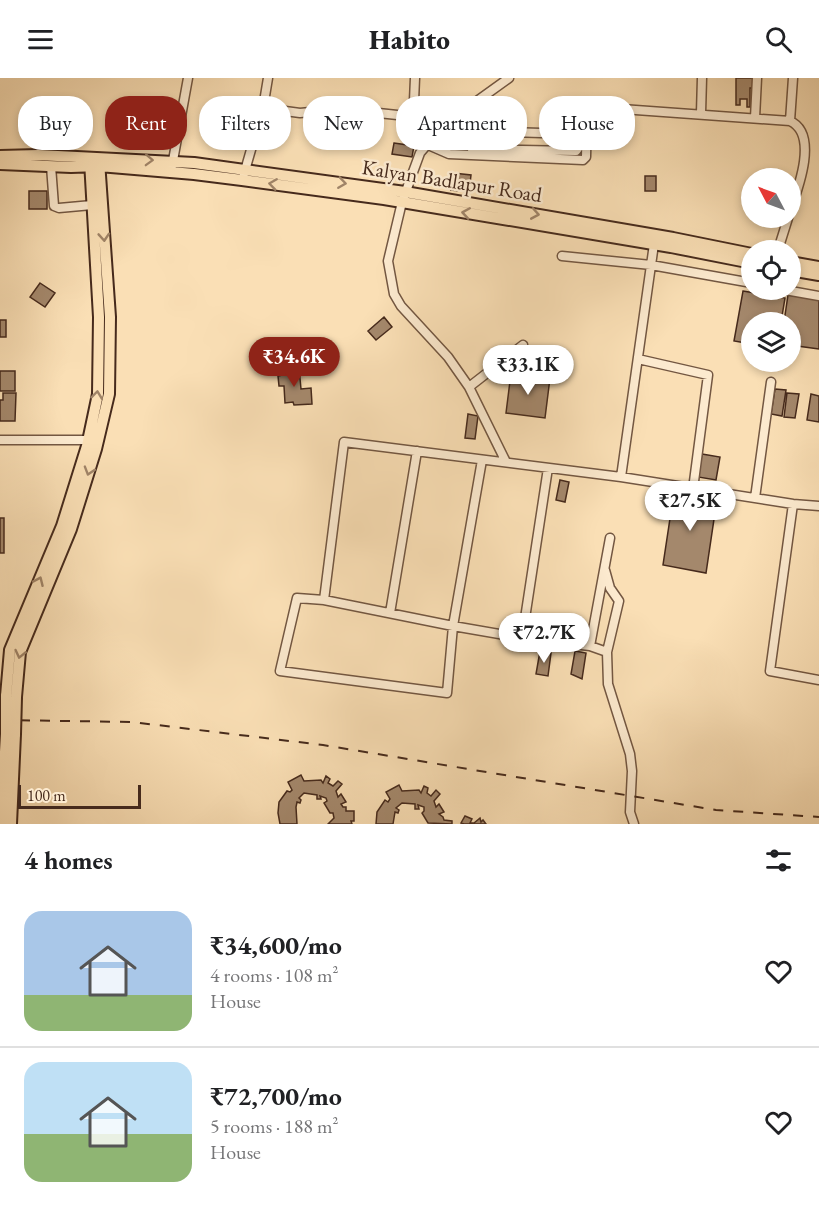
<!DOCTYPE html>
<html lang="en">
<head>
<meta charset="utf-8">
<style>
  body { margin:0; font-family:"EB Garamond",serif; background:#f2f2f2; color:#202124; height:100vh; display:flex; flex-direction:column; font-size:22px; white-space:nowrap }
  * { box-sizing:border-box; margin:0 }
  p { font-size:20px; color:#757577 }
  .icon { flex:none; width:33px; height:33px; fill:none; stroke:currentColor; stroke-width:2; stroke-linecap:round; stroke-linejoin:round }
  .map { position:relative; height:746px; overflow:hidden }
  .sheet { display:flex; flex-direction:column; background:#fff; flex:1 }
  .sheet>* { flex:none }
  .guide { position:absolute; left:18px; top:18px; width:783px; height:54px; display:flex; gap:12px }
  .needle { width:39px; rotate:311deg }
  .buttons { position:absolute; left:741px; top:90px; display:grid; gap:12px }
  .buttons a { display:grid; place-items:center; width:60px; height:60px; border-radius:50%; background:#fff; box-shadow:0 3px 9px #0003; font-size:30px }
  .scale { position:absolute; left:18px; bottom:15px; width:123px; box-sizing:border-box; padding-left:6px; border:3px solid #462a1c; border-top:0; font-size:16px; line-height:21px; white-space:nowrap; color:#462a1c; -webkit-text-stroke:4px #fceacf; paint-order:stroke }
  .price { position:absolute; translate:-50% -51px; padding:0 14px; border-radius:21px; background:#fff; color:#222; font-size:20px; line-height:39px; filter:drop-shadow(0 2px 3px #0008) }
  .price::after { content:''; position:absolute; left:50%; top:36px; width:18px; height:14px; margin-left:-9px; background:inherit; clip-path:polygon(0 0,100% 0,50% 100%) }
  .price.on { background:#8f2418; color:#fff }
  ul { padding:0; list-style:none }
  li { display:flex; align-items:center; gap:18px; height:150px; padding:0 24px }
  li+li { border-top:2px solid #e0e0e0 }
  li span { display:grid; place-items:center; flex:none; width:168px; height:120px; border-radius:18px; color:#555 }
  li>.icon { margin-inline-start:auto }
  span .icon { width:72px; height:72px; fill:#fffc; stroke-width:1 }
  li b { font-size:26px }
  h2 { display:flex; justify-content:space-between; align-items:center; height:72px; padding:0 24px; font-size:26px }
  .pill { padding:0 21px; border-radius:24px; background:#fff; box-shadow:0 3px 9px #0003; font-size:21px; line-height:54px }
  .pill.on { background:#8f2418; color:#fff }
  header { display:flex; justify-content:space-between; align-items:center; height:78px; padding:0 24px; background:#fff; font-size:27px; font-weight:800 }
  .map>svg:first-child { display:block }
</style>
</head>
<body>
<header><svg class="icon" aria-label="menu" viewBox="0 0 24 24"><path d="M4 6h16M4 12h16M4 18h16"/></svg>Habito<svg class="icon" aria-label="search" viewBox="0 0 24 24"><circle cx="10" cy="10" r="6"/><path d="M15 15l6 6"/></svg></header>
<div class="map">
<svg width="819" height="746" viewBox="0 0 819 746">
  <rect width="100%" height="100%" fill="#fadfb5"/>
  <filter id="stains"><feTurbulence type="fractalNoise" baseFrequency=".00333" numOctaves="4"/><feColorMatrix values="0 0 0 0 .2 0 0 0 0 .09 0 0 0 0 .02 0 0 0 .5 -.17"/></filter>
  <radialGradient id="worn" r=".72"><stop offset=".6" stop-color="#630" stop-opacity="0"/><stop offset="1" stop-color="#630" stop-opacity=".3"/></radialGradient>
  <path fill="#a4886c" stroke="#462a1c" stroke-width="1.5" d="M736,0H754V10H750V29H747V21H740V27H736Z
    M394,65L414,68L412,79L392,76Z
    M453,95L471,97L469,114L451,112Z
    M645,98H656V113H645Z
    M29,113H47V131H29Z
    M40,205L55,215L45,229L30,219Z
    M743,213L785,220L781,244H752V266L734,263Z
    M788,217L819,221V271L790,267V244H784Z
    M384,239L392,249L376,262L368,253Z
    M0,242H6V259H0Z
    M299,290L301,311L311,310L312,326L294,327L293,324L285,325L284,308H279L278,298L283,297L282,292Z
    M0,293H15V313H0Z
    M511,295L550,300L545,340L506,335Z
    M775,311L786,312L782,338L771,336Z
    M3,315H16L15,343H0V322H3Z
    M787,315L799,316L795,340L784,339Z
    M811,316L819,318V344L807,342Z
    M468,336L478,338L475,361L465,360Z
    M702,376L720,379L716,402L698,399Z
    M560,402L569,404L565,424L556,422Z
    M674,414L717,421L706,495L663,487Z
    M0,440H4V475H0Z
    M540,573L551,575L548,598L536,596Z
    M575,573L586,575L582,601L571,596Z
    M301,697L304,703L321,702L323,705L326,698L330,701L328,705L333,708L338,703L342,706L336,713L338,719L341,716L346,724L341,726L343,729H346V733H354V743H351L352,746H328L334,740L333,735H330L324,725L327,723L326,720L320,718L321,721H317V717L304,715L299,720L301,722L300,725L297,724L296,729L297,746H280L278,735L279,724L287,713L290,714L292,712L288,704Z
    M399,707L402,713L419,712L421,715L424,708L428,710L427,715L431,718L436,712L440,716L434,723L436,729L439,726L444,734L439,736L443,739L444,742L452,743V746L428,745L422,735L424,733V729L418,727L419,731H415V726L402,725L396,730L399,732L398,735L395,734L393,746H376L377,734L385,722L388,724L390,721L386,714Z
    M465,738L472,741L470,745H474L480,740L481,744L483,742L486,746H464L461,745Z"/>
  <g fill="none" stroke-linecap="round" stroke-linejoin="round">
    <g stroke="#735742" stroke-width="11">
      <path id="minor" d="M415,0L414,23L416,39
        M263,30L300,35L341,31L416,39L445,46
        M701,35L702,0
        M755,40L757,0
        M790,43L793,0
        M437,52L575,56L579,58V69L576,73L472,71
        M426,66L449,76L583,82L586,79L587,35L590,31L594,29L790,43C819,56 798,111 790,133
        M51,88L54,128L59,130L92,127
        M172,88L188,0
        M244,96L263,30L268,0
        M778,172L788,140
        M562,178L651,187L752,205
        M785,212L819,218
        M638,281L708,297L693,411
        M469,309L523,267
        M0,362H92
        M482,382L453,548L447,615L280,593L297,520L324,522L453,548L522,560L590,568L607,574L608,606L630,676L632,693L630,734L634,746
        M506,384L469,309L448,279L401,228L394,216L388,183L402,124L420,75L445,46L509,0
        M621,399L654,166
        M755,420L771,304
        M793,426L770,593L819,602
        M605,492L610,510L619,523L607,574
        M324,522L344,364L621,399L793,426L819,428
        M390,535L417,373
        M522,560L548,390
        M590,568L610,460"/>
    </g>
    <g stroke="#462a1c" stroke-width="14">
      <path id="major" d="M0,78L38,77L194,85L405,114L673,160L752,176
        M0,86L71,89L99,88L194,96L242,102L384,121L671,169L752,185
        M790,184L819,189
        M790,192L819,197
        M6,618L10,572L62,448L87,368L98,316L99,239L90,83
        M16,619L20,574L71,451L96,371L109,316L110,239L99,83
        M1,746L6,656
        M11,746L15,656"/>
    </g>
    <use href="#minor" stroke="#fceacf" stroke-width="8"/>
    <use href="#major" stroke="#fadfb5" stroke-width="10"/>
    <path stroke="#462a1c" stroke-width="2" stroke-dasharray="10 10" stroke-linecap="butt" d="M0,642L132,644L323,667L716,732L819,739"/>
    <g stroke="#462a1c" stroke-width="14" stroke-linecap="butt">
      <path id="major-bridge" d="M6,656V618
        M15,656L16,619"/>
    </g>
    <use href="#major-bridge" stroke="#fadfb5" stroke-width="10"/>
  </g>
  <defs><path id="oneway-chevron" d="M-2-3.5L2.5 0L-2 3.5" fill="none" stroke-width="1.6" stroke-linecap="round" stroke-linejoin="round" transform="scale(1.5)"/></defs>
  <g stroke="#a08468">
    <use href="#oneway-chevron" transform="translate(149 82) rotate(2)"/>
    <use href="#oneway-chevron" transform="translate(342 105) rotate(8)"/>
    <use href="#oneway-chevron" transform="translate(273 106) rotate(-172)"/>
    <use href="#oneway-chevron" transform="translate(466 135) rotate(-171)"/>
    <use href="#oneway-chevron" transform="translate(535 136) rotate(10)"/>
    <use href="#oneway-chevron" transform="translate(104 159) rotate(86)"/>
    <use href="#oneway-chevron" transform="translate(97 317) rotate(-83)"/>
    <use href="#oneway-chevron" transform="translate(89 393) rotate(107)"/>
    <use href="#oneway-chevron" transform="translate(39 503) rotate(-66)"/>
    <use href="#oneway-chevron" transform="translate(20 576) rotate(103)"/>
  </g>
  <g text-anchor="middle" stroke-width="5" stroke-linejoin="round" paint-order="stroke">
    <g font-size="21" fill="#462a1c" stroke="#fceacf">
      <text transform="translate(452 103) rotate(9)" y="7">Kalyan Badlapur Road</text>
    </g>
  </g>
  <rect width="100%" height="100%" filter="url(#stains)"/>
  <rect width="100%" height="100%" fill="url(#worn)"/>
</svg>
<div class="buttons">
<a><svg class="needle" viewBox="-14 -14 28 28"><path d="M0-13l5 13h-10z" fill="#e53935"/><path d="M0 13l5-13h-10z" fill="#757577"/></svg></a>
<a><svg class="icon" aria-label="locate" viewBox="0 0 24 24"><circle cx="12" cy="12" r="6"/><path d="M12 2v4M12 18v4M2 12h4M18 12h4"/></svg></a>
<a><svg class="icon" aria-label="layers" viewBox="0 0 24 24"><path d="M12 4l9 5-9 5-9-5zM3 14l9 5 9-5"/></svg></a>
</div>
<div class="scale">100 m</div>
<b class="price on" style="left:294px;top:310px">₹34.6K</b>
<b class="price" style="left:528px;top:318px">₹33.1K</b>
<b class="price" style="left:690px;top:454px">₹27.5K</b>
<b class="price" style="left:544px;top:586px">₹72.7K</b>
<div class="guide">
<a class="pill">Buy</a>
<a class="pill on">Rent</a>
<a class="pill">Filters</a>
<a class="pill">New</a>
<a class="pill">Apartment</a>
<a class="pill">House</a>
</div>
</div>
<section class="sheet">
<h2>4 homes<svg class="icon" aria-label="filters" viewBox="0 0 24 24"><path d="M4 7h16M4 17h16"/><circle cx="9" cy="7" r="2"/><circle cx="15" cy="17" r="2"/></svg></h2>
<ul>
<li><span style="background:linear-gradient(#a9c7e8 70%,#8fb573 0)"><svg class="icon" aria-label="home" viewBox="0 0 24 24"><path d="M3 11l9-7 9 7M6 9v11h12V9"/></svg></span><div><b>₹34,600/mo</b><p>4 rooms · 108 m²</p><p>House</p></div><svg class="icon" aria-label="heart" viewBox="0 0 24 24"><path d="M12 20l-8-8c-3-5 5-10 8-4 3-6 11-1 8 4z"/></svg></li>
<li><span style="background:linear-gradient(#bfe0f5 60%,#8fb573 0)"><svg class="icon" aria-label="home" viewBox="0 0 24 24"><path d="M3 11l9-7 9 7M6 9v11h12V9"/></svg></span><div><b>₹72,700/mo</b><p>5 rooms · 188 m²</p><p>House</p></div><svg class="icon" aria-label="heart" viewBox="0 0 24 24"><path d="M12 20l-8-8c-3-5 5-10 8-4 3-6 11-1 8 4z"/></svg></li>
</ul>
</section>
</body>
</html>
